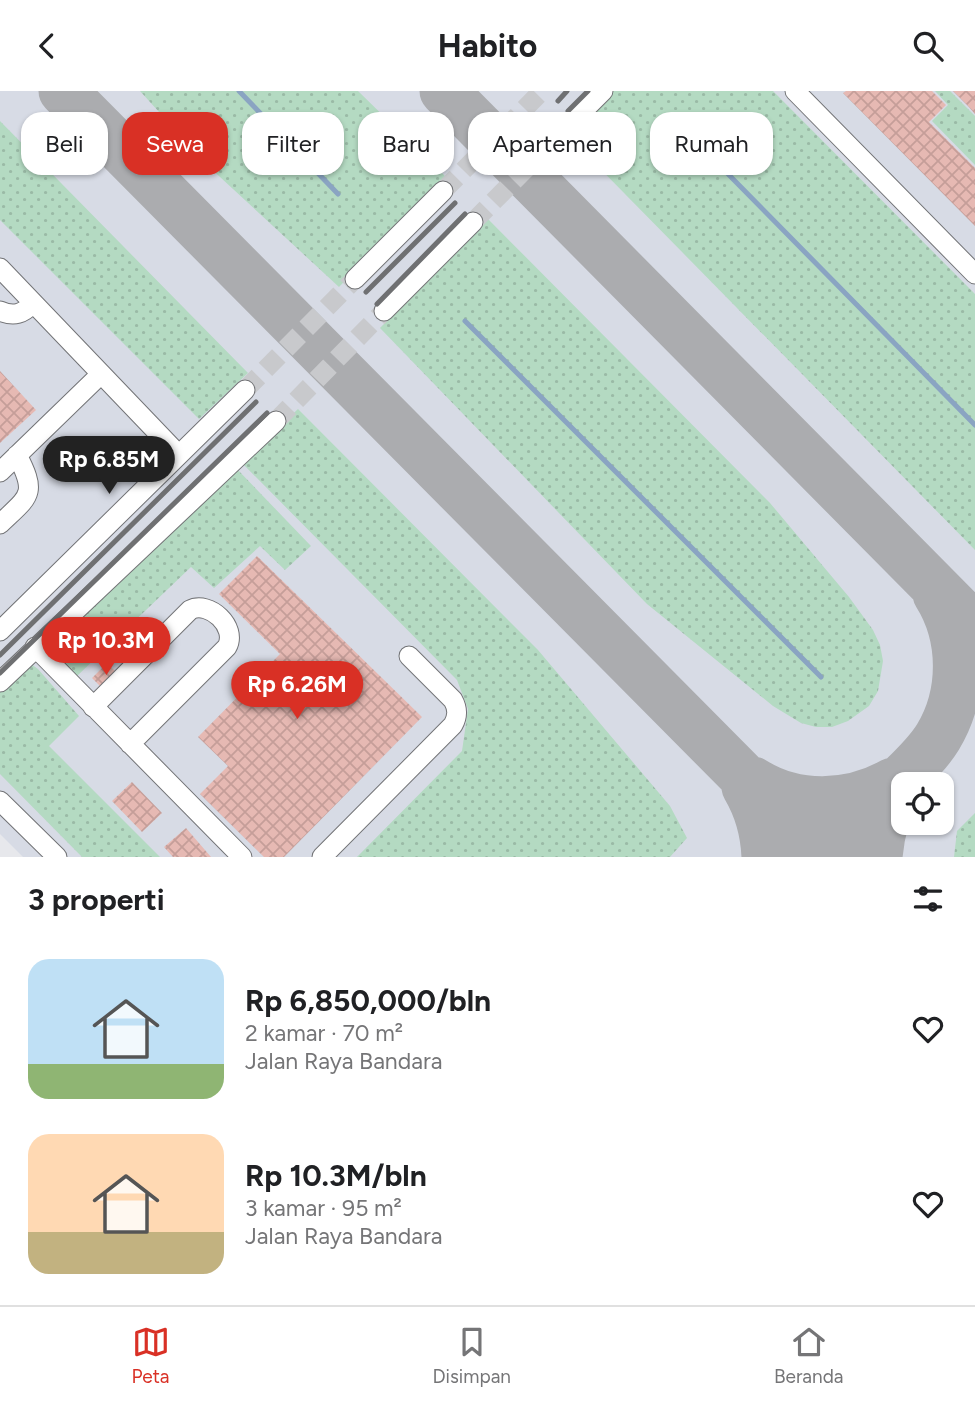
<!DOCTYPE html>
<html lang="id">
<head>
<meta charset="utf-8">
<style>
  body { margin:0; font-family:Figtree,sans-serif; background:#f2f2f2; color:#202124; height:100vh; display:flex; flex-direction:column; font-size:26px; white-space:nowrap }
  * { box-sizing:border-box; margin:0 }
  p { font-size:23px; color:#757577 }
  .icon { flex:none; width:38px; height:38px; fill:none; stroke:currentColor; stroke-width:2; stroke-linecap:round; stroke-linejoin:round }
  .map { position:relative; height:766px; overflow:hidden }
  .sheet { display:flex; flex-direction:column; background:#fff; flex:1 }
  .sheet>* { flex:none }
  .guide { position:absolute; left:21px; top:21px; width:934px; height:63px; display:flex; gap:14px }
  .tools { position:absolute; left:891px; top:681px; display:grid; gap:14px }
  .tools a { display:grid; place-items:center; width:63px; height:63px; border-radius:14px; background:#fff; box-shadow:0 2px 5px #0004; font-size:35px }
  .price { position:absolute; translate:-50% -60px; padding:0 16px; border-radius:24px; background:#d93025; color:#fff; font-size:23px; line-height:46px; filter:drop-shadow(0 2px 4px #0008) }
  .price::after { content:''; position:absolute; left:50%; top:42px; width:21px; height:16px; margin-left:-10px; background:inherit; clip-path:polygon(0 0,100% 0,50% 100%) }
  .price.on { background:#222; color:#fff }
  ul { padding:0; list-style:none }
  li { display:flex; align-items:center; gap:21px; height:175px; padding:0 28px }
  li span { display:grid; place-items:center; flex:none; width:196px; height:140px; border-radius:21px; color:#555 }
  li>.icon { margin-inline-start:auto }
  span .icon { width:84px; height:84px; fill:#fffc; stroke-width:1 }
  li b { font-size:30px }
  h2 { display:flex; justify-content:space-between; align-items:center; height:84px; padding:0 28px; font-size:30px }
  .chip { padding:0 24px; border-radius:21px; background:#fff; box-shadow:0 2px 5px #0004; font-size:24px; line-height:63px }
  .chip.on { background:#d93025; color:#fff }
  header { display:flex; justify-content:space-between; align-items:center; height:91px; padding:0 28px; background:#fff; font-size:32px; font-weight:700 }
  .menu { display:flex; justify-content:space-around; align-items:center; height:98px; border-top:2px solid #e0e0e0; background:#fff; font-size:19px; color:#757577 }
  .menu a { display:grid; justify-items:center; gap:4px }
  .menu .on { color:#d93025 }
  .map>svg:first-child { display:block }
</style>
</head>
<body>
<header><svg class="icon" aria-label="back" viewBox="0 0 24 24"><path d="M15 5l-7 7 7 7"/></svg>Habito<svg class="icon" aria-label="search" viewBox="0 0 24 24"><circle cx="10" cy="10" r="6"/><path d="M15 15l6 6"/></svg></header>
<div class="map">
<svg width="975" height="766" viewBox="0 0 975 766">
  <defs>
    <pattern id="grass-dots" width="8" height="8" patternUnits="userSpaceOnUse" patternTransform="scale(1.75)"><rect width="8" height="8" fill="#b4dac2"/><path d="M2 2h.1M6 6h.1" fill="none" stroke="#9abaa6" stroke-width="1.8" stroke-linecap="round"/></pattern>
    <pattern id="building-cross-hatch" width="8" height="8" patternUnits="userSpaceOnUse" patternTransform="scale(1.75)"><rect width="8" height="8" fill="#e6b9b3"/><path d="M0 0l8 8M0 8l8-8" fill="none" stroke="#c59e99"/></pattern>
  </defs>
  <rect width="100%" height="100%" fill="#e7e8ec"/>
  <path fill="#d7dbe5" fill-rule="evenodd" d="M0,0H975V766H23L0,743ZM903,693H942V732H903Z"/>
  <path fill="url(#grass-dots)" d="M140,0H358L446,86L339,196L207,74Z
    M610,0H773L975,203V459L567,44Z
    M935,0H950L975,25V74L932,30L948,14Z
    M0,30L248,282L199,328L0,129Z
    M488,128L770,412L849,506L873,539L880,554L883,570L878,600L869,615L848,630L832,636H816L801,632L773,615L647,513L380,237Z
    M298,318L538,559L670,715L687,747L670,766H357L462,660L468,618L457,589L242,372Z
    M236,377L311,455L285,479L260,455L214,497L191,476L77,585L48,554Z
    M31,573L38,578L79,625L49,655L160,766H82L0,683V595Z
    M975,722V766H954L957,740Z"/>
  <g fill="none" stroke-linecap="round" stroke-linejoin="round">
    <path stroke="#8aa4c2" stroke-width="5" d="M239,0L338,103
      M671,25L975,334
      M465,230L821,586"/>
    <path stroke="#abacaf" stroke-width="49" d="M63,0L823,766
      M444,0L975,536
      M753,690C795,717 850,715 893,691
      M746,696C759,718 765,740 766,766
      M822,766C847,742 871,718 895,694C910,679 927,664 938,646C964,603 964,546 937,503
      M878,766C880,741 886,718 899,696"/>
  </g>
  <path fill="url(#building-cross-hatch)" d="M846,0H932L946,14L929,31L975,77V135L843,2Z
    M953,0H975V23L969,16Z
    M0,280L36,319L0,352Z
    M257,465L422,626L284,766H264L200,703L228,675L198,646L280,563L219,503Z
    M107,572L120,585L105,600L92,587Z
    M132,691L162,722L142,741L112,710Z
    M186,737L211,766H173L164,756Z"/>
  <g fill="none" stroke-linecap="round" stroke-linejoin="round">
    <path stroke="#c8c9cc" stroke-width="19" stroke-dasharray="19 10" stroke-linecap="butt" d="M443,100L542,0
      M473,131L576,27
      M245,299L355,188
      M276,330L384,220"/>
    <g stroke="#727376" stroke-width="21">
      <path id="minor" d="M795,0L975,183
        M576,27L603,0
        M0,177L179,364
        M355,188L443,100
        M0,220C14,226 23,223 33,212
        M384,220L473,131
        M0,381L101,283
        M0,433C29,405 38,404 17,364
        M0,540L245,299
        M35,556L242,766
        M0,591L276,330
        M93,616L190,519C209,509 238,536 227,556L130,653
        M0,710L57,766
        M322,766L453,634C458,625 458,618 453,609L409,565"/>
    </g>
    <use href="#minor" stroke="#fff" stroke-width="19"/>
    <path stroke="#6f7072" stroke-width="5" d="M558,10L567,0
      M568,20L588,0
      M366,201L455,112
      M377,213L465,123
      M0,564L256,311
      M0,582L267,322"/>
  </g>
</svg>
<div class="tools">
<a><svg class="icon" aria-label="locate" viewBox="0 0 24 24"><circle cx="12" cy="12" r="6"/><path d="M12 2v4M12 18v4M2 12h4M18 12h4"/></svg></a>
</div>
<b class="price on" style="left:109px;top:405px">Rp 6.85M</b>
<b class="price" style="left:106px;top:586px">Rp 10.3M</b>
<b class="price" style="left:297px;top:630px">Rp 6.26M</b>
<div class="guide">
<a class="chip">Beli</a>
<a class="chip on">Sewa</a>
<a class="chip">Filter</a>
<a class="chip">Baru</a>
<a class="chip">Apartemen</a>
<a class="chip">Rumah</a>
</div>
</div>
<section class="sheet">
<h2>3 properti<svg class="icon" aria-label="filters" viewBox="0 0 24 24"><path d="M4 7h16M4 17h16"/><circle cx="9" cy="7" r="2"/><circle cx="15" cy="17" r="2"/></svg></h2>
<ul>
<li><span style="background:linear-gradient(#bfe0f5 75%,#8fb573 0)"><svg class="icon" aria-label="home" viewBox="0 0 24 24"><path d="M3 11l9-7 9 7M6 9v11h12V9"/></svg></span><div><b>Rp 6,850,000/bln</b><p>2 kamar · 70 m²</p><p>Jalan Raya Bandara</p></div><svg class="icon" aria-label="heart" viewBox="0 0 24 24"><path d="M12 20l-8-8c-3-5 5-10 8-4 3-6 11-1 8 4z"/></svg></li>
<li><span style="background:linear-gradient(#ffd9b3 70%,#c2b280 0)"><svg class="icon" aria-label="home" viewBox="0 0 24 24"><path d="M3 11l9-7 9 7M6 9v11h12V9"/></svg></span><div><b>Rp 10.3M/bln</b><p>3 kamar · 95 m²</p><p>Jalan Raya Bandara</p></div><svg class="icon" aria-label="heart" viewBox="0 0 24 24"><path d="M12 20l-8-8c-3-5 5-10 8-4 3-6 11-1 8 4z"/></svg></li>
</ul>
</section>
<nav class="menu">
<a class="on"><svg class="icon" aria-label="map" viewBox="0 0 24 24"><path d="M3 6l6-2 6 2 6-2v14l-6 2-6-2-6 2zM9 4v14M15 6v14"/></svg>Peta</a>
<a><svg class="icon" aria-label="saved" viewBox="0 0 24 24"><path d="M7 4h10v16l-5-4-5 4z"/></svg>Disimpan</a>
<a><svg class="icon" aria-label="home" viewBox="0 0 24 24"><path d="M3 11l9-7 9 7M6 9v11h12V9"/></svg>Beranda</a>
</nav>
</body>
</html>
